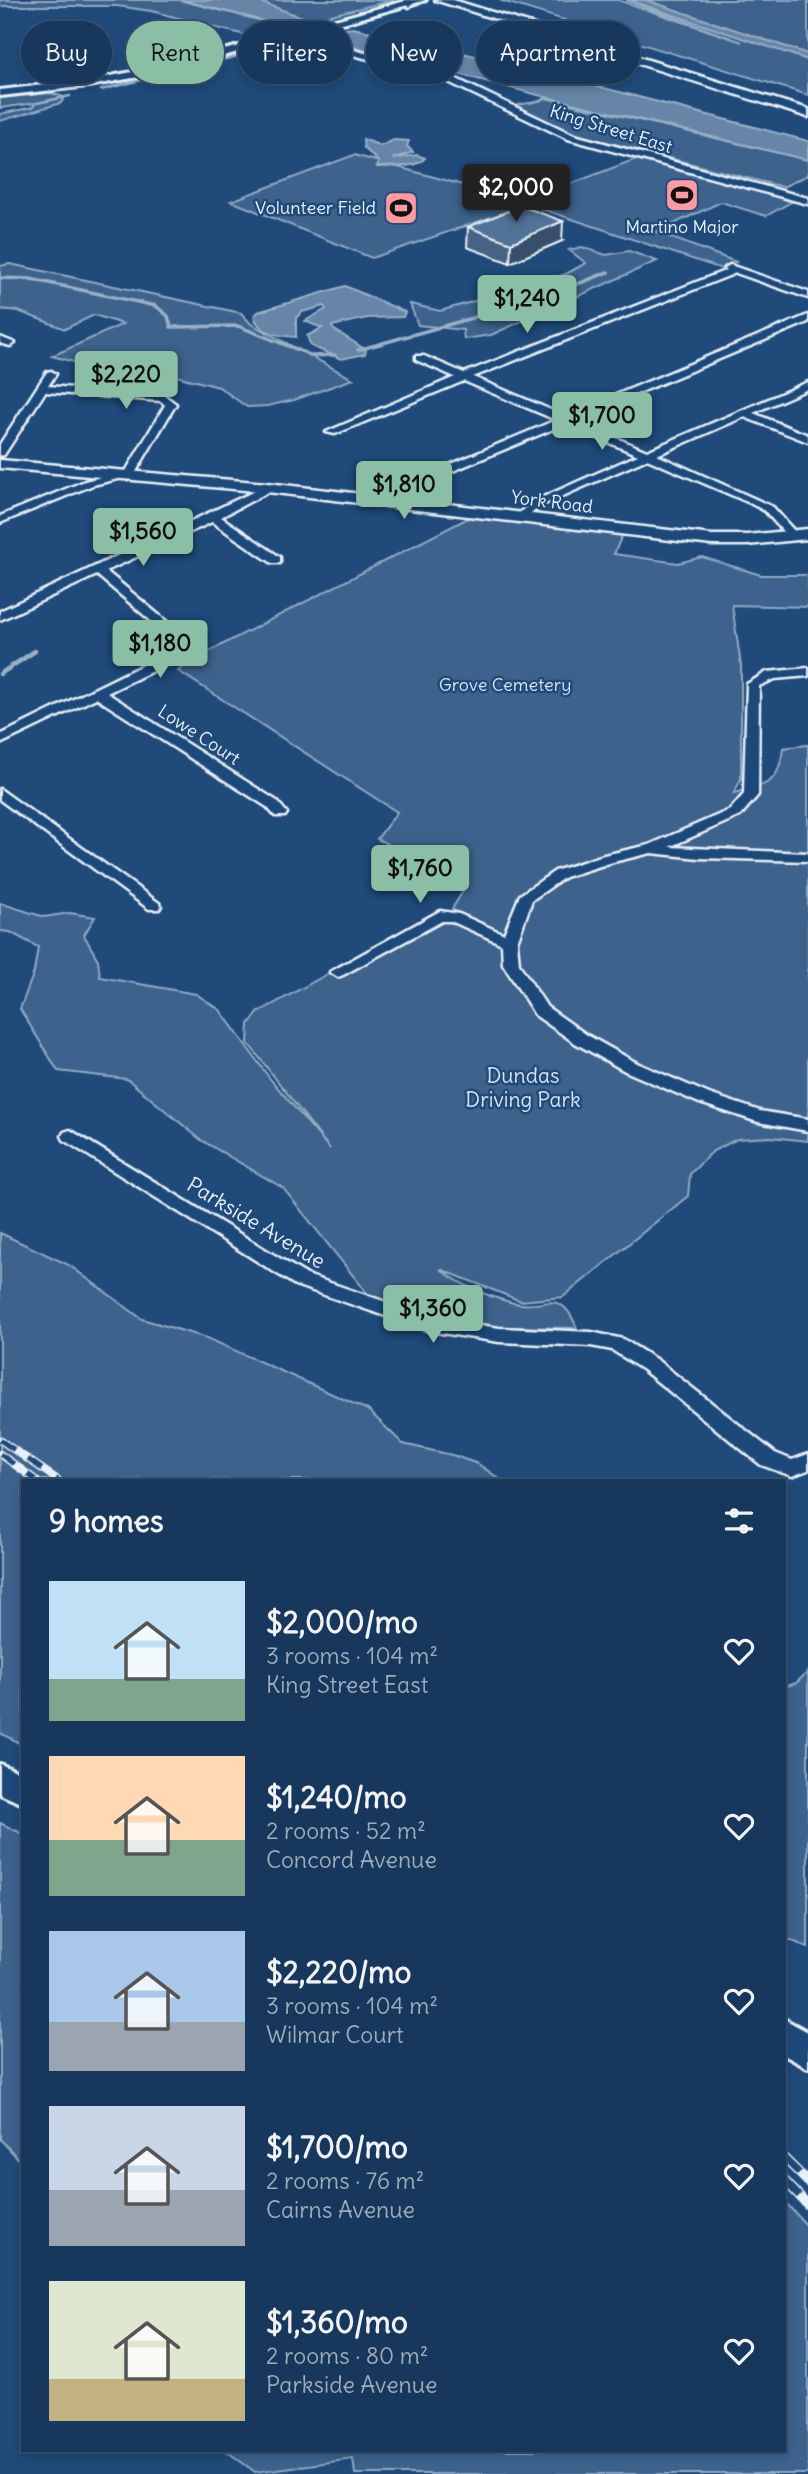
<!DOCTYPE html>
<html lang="en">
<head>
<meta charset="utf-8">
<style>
  body { margin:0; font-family:Delius,sans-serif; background:#203f62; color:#f1f3f6; height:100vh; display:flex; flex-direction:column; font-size:26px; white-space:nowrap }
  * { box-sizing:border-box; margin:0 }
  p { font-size:23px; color:#9eacbb }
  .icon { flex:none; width:38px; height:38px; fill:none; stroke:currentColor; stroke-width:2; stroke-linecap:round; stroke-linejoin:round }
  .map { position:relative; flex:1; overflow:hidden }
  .sheet { position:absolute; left:21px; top:1479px; width:765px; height:973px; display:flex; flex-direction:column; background:#17385c; border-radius:0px; box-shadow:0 4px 10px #0003,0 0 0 2px #365272 }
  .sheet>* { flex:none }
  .top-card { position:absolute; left:21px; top:21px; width:766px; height:63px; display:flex; gap:14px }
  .price { position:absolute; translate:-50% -60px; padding:0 16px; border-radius:7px; background:#8abfa5; color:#111; font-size:23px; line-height:46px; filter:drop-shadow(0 2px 4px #0008) }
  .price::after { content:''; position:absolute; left:50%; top:42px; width:21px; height:16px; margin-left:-10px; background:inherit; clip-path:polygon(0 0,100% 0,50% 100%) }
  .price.active { background:#222; color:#fff }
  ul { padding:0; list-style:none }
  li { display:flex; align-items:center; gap:21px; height:175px; padding:0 28px }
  li span { display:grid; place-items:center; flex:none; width:196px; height:140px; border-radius:0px; color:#555 }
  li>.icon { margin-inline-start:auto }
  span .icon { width:84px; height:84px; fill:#fffc; stroke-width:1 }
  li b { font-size:30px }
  h2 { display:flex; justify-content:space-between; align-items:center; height:84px; padding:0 28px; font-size:30px }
  .pill { padding:0 24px; border-radius:32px; background:#17385c; box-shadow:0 4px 10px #0003,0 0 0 2px #365272; font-size:24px; line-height:63px }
  .pill.active { background:#8abfa5; color:#111 }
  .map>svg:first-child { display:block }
</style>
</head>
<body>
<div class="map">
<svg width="808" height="2474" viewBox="0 0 808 2474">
  <rect width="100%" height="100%" fill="#1f4a7a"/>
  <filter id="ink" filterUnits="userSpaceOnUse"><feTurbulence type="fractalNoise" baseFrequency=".0143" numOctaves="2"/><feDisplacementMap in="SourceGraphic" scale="14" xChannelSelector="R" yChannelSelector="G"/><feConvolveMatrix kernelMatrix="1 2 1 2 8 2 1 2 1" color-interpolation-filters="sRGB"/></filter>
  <g filter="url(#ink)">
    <path fill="#3c628c" stroke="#92aac2" stroke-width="2" d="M0,0H179L283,26L249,36L151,11L117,6H0Z
      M231,0H394L310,20Z
      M499,0H618L742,42L626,0H808V95Z
      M574,47L611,56L615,66L592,65L566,54Z
      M50,93L65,97L61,103L0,121V114L33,107L35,103L0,108V98Z
      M545,98L808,160V175L783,187L583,136L537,120L516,106C526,102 537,104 545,98Z
      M354,155L510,198L531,189L547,193L636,159L793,201L766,216L721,202L656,232L736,262L722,269L533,206L512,210L372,258L231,201Z
      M582,247L606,255L629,251L657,261L491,335L464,339L463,330L418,325L410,304L440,311L535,284L566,274L586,263L569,250Z
      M10,264L241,313L251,324L353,379L294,400L267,406L247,407L219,387L149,369L85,365L52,356L123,324L94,315L65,329L18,311L0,309V266Z
      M470,517L623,533L614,554L678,563L702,557L761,575H808V607L732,605L741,665V779L734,793C768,784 779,785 783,748L808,745V1141L770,1137L737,1139L713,1151L690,1174L688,1196L563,1297L521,1301L440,1269C460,1285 489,1297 514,1303C545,1311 560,1285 577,1328L493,1327L371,1298L283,1188L201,1140L127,1079L58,1071L20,1009L34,972L38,947L10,932L0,931V903L44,917L70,913L95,917L84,935L98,960L100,977L196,994L220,1010L271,1080L330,1149L248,1043L249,1024L259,1012L434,915L461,914L452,909L468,883L377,839L397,812L178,671L196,658Z
      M0,1233L69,1265L142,1319L207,1338L368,1410L403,1444L452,1455L478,1464L501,1480H23V1745L0,1733Z
      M808,1672V1948L784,1937V1687L796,1683Z
      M0,1823L23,1834V2164L0,2139Z
      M784,2201L808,2227V2474H355L353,2459L255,2472L225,2450H784Z"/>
    <path fill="#6685a7" stroke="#9ab0c7" stroke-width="2" d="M181,0H255L310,20L283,26Z
      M628,0H646L808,54V60Z
      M353,28L519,66L808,141V160L538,95L318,37L332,31Z
      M363,139L381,146L394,140L409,141L407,146L413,152L392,159L417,155L425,158C415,169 392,166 377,167L379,162L364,148Z
      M345,286L405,312L403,317L367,318L332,326L333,329L366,350L365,354L341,359L311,346L307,336L322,328L305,321L326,309L324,306L302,312L296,318V337C280,336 259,334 254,316L258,312Z"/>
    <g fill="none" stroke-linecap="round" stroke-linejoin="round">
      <path stroke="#9ab0c7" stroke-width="2.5" d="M314,37H318
        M101,90L294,42
        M37,103L70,96
        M605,273L608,272"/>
      <path stroke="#9ab0c7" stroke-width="3.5" d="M0,278L30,279L156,306L168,316L171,327L238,326L313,356L335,355
        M358,350L540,299L608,272"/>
      <path stroke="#9ab0c7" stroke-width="4.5" d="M0,674L35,651"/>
      <g stroke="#e8f1f8" stroke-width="5">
        <path id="minor" d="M292,34L446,74L574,135L808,198V204L568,139L440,78L289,38Z
          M730,265L808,292V298L736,273L473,377L565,416L808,315V322L574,420L647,451L808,382V389L753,413L808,435V442L744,417L657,455L773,507L796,533V537H788L765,511L750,503L647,459L540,506L525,519H517V515L532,502L638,455L565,424L405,491L391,503H383V499L397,487L556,420L464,381L335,434L326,432L455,377L416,360V356H424L464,373L727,270L725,268Z
          M0,337L15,343L10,346L0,343Z
          M51,371L56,374L48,386L164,395L176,404L134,475L93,485L0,523V516L85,481L126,471L165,405L161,401L45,392L4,455L0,456V444L47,372Z
          M270,484L274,485V489L221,517L280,557V563H272L212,522L106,571L172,626L178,638V650L167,664L107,693L277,801L287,813L285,816H275L267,807L96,698L0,744V735L157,658L166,649L163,631L97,575L0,620V611Z
          M808,668V676L775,679L759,686L758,795L740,816L669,847L808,853V861L699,858L651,853L613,862L565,877L532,900L517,942L519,964L547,1007L587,1035L637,1063L709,1094L760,1111L808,1119V1131L758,1122L697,1102L625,1071L575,1043L535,1015L503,964L502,944L451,921H442L343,975L338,977L330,972L440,911L459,914L504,934L520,895L555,871L604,855L649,845L730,810L744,794L747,684L767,672Z
          M0,789L159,903L161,906L159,909H149L0,800Z
          M70,1130L307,1275L430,1317L499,1328L591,1332L623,1339L657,1360L775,1453L792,1460L808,1454V1470L792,1476L761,1465L643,1370L612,1350L591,1346L499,1342L429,1331L295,1285L64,1140L62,1136L64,1132Z"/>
      </g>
      <g stroke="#e8f1f8" stroke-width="5">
        <path id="tertiary" d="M0,460L267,483L712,535H747L808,529V539L747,545H712L267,492L0,468Z"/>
      </g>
      <g stroke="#e8f1f8" stroke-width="6">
        <path id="secondary" d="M409,0H426L166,72L89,86L0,96V90L89,80L165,66Z
          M0,1764L23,1774V1804L0,1794Z
          M784,2019L808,2032V2068L784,2055Z"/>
      </g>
      <g stroke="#e8f1f8" stroke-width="5">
        <path id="primary" d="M405,0H418L409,7L403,3Z
          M435,0H453L808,109V117Z"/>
      </g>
      <use href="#minor" fill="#1f4a7a" fill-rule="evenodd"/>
      <use href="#tertiary" fill="#1f4a7a" fill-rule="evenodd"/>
      <use href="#secondary" fill="#1f4a7a" fill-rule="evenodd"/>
      <use href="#primary" fill="#1f4a7a" fill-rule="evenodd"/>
      <g stroke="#e8f1f8" stroke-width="8">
        <path id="rail-far1" d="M0,1440L58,1480
          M0,1454L36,1480"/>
      </g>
      <g stroke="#e8f1f8" stroke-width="10">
        <path id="rail" d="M784,2158L808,2182
          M784,2180L808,2205"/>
      </g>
      <use href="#rail-far1" stroke="#1f4a7a" stroke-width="5" stroke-dasharray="17" stroke-linecap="butt"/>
      <use href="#rail" stroke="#1f4a7a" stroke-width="7" stroke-dasharray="22" stroke-linecap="butt"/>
    </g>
    <path fill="#466384" stroke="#e8f1f8" stroke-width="2" d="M468,227L562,241L510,263L467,247Z"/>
    <path fill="#39506b" stroke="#e8f1f8" stroke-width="2" d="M563,221L562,241L510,263L511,243Z"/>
    <path fill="#517399" stroke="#e8f1f8" stroke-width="2" d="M521,206L563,221L511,243L468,227Z"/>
  </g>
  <defs>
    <g id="stadium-square" transform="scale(1.75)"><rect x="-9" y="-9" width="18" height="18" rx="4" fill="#ff9aa2" stroke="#1f4a7a"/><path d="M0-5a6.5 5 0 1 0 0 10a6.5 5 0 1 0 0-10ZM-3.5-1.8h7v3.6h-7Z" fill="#111"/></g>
  </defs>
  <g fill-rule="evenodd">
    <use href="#stadium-square" x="682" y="195"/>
    <use href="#stadium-square" x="401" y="208"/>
  </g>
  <g text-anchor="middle" stroke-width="5" stroke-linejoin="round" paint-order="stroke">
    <g font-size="18" fill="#e8f1f8" stroke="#1f4a7a">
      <text transform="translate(611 129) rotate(17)" y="6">King Street East</text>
      <text transform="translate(552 502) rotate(7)" y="6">York Road</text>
      <text transform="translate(199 735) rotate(33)" y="6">Lowe Court</text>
    </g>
    <g font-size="18" fill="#e8f1f8" stroke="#1f4a7a" text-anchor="end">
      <text x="376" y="214">Volunteer Field</text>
      <text x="682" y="233" text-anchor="middle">Martino Major</text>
    </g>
    <g font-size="18" fill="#d7e3ed" stroke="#1f4a7a">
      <text x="505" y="691">Grove Cemetery</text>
    </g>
    <g font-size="21" fill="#d7e3ed" stroke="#1f4a7a">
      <text x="523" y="1083">Dundas<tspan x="523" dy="24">Driving Park</tspan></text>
    </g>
    <g font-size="21" fill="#e8f1f8" stroke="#1f4a7a">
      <text transform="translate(256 1223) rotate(31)" y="7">Parkside Avenue</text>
    </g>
  </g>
</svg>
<b class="price active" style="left:516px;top:224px">$2,000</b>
<b class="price" style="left:527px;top:335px">$1,240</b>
<b class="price" style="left:126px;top:411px">$2,220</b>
<b class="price" style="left:602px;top:452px">$1,700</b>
<b class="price" style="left:404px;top:521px">$1,810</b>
<b class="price" style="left:143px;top:568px">$1,560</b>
<b class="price" style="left:160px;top:680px">$1,180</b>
<b class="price" style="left:420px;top:905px">$1,760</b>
<b class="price" style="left:433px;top:1345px">$1,360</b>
<div class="top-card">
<a class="pill">Buy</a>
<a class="pill active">Rent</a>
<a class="pill">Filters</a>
<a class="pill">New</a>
<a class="pill">Apartment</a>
</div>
<section class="sheet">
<h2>9 homes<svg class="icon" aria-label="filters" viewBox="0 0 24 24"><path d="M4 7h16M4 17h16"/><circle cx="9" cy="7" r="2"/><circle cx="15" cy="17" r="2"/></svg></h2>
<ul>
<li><span style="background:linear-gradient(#bfe0f5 70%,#7fa58c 0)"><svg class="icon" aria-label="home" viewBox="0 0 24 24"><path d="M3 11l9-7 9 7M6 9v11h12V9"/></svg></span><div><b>$2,000/mo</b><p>3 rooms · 104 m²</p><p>King Street East</p></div><svg class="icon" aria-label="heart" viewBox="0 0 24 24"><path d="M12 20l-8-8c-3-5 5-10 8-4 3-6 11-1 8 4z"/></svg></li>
<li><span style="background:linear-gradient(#ffd9b3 60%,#7fa58c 0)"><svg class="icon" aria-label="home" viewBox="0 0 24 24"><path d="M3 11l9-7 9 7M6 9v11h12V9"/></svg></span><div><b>$1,240/mo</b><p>2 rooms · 52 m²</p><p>Concord Avenue</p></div><svg class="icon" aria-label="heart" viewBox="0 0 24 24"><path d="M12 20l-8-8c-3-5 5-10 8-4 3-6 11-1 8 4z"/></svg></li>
<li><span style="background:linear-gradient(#a9c7e8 65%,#9aa5b1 0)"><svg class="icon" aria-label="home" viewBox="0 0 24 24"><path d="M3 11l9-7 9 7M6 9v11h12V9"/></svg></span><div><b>$2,220/mo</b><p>3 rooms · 104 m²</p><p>Wilmar Court</p></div><svg class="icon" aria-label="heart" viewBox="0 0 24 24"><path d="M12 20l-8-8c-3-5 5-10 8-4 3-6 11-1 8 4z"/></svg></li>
<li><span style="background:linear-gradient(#c9d6e8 60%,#9aa5b1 0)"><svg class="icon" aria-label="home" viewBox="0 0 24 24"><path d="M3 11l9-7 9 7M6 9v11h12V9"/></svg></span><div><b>$1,700/mo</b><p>2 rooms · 76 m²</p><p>Cairns Avenue</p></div><svg class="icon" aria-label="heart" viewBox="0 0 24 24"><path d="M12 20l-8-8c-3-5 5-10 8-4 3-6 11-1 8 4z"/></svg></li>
<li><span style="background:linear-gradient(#dfe7d0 70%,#c2b280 0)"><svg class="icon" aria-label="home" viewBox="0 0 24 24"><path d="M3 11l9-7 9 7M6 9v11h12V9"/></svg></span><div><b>$1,360/mo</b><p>2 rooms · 80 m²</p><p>Parkside Avenue</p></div><svg class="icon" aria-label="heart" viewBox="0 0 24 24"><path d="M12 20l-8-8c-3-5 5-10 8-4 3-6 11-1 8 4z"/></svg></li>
</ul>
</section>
</div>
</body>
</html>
